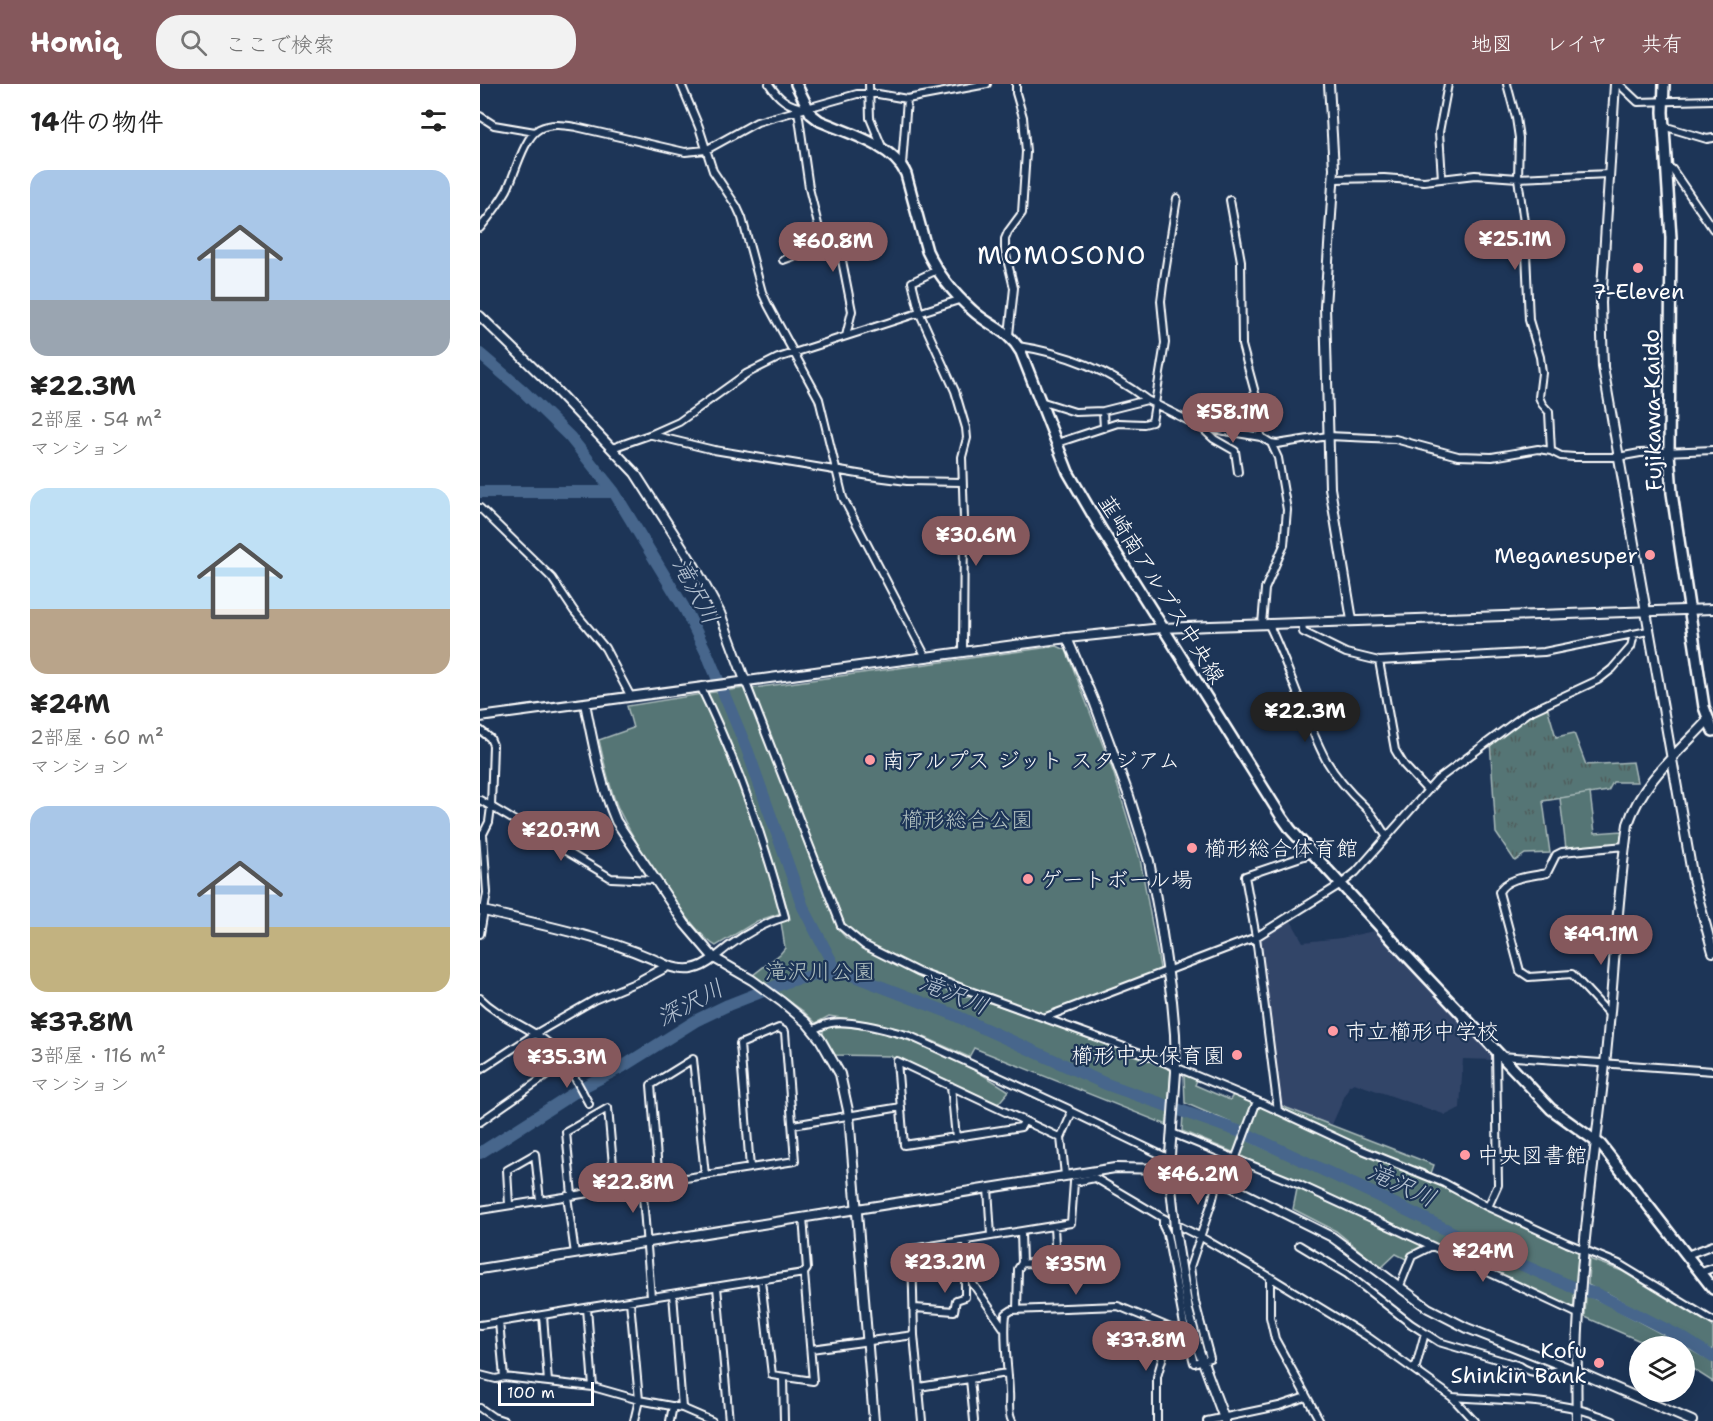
<!DOCTYPE html>
<html lang="ja">
<head>
<meta charset="utf-8">
<style>
  body { margin:0; font-family:"Shantell Sans","Klee One",sans-serif; background:#f2f2f2; color:#222; height:100vh; display:flex; flex-direction:column; font-size:22px; white-space:nowrap }
  * { box-sizing:border-box; margin:0 }
  p { font-size:20px; color:#767676 }
  .icon { flex:none; width:33px; height:33px; fill:none; stroke:currentColor; stroke-width:2; stroke-linecap:round; stroke-linejoin:round }
  .map { position:relative; flex:1; overflow:hidden }
  .sheet { display:flex; flex-direction:column; background:#fff; width:480px }
  .sheet>* { flex:none }
  .controls { position:absolute; left:1149px; top:1252px; display:grid; gap:12px }
  .controls a { display:grid; place-items:center; width:66px; height:66px; border-radius:50%; background:#fff; box-shadow:0 6px 24px #0002; font-size:30px }
  .scale { position:absolute; left:18px; bottom:15px; width:96px; box-sizing:border-box; padding-left:6px; border:3px solid #fff; border-top:0; font-size:16px; line-height:21px; white-space:nowrap; color:#fff; -webkit-text-stroke:4px #1d3557; paint-order:stroke }
  .price { position:absolute; translate:-50% -51px; padding:0 14px; border-radius:21px; background:#85585c; color:#fff; font-size:20px; line-height:39px; filter:drop-shadow(0 2px 3px #0008) }
  .price::after { content:''; position:absolute; left:50%; top:36px; width:18px; height:14px; margin-left:-9px; background:inherit; clip-path:polygon(0 0,100% 0,50% 100%) }
  .price.selected { background:#222; color:#fff }
  ul { padding:0; list-style:none }
  li { display:grid; align-content:center; gap:12px; height:318px; padding:0 30px }
  li span { display:grid; place-items:center; height:186px; border-radius:18px; color:#555 }
  li>.icon { margin-inline-start:auto }
  span .icon { width:108px; height:108px; fill:#fffc; stroke-width:1 }
  li b { font-size:26px }
  h2 { display:flex; justify-content:space-between; align-items:center; height:72px; padding:0 30px; font-size:26px }
  header { display:flex; align-items:center; gap:36px; box-sizing:border-box; height:84px; padding:0 30px; background:#85585c; color:#fff }
  header strong { font-size:28px }
  nav { display:flex; gap:33px; margin-inline-start:auto; font-size:21px }
  .search { width:420px; height:54px; background:#f2f2f2; display:flex; align-items:center; gap:15px; box-sizing:border-box; padding:0 21px; border-radius:24px; color:#767676; font-size:22px }
  main { display:flex; flex:1; min-height:0 }
  .map>svg:first-child { display:block }
</style>
</head>
<body>
<header>
<strong>Homiq</strong>
<div class="search"><svg class="icon" aria-label="search" viewBox="0 0 24 24"><circle cx="10" cy="10" r="6"/><path d="M15 15l6 6"/></svg>ここで検索</div>
<nav><a>地図</a><a>レイヤ</a><a>共有</a></nav>
</header>
<main>
<section class="sheet">
<h2>14件の物件<svg class="icon" aria-label="filters" viewBox="0 0 24 24"><path d="M4 7h16M4 17h16"/><circle cx="9" cy="7" r="2"/><circle cx="15" cy="17" r="2"/></svg></h2>
<ul>
<li><span style="background:linear-gradient(#a9c7e8 70%,#9aa5b1 0)"><svg class="icon" aria-label="home" viewBox="0 0 24 24"><path d="M3 11l9-7 9 7M6 9v11h12V9"/></svg></span><div><b>¥22.3M</b><p>2部屋 · 54 m²</p><p>マンション</p></div></li>
<li><span style="background:linear-gradient(#bfe0f5 65%,#b9a48a 0)"><svg class="icon" aria-label="home" viewBox="0 0 24 24"><path d="M3 11l9-7 9 7M6 9v11h12V9"/></svg></span><div><b>¥24M</b><p>2部屋 · 60 m²</p><p>マンション</p></div></li>
<li><span style="background:linear-gradient(#a9c7e8 65%,#c2b280 0)"><svg class="icon" aria-label="home" viewBox="0 0 24 24"><path d="M3 11l9-7 9 7M6 9v11h12V9"/></svg></span><div><b>¥37.8M</b><p>3部屋 · 116 m²</p><p>マンション</p></div></li>
</ul>
</section>
<div class="map">
<svg width="1233" height="1337" viewBox="0 0 1233 1337">
  <defs>
    <pattern id="grass-tufts" width="24" height="20" patternUnits="userSpaceOnUse" patternTransform="scale(1.5)"><rect width="24" height="20" fill="#547574"/><path d="M3 7l-1-3M5 7V3M7 7l1-3M15 17l-1-3M17 17v-4M19 17l1-3" fill="none" stroke="#4f5c5c"/></pattern>
  </defs>
  <rect width="100%" height="100%" fill="#1d3557"/>
  <filter id="ink" filterUnits="userSpaceOnUse"><feTurbulence type="fractalNoise" baseFrequency=".0167" numOctaves="2"/><feDisplacementMap in="SourceGraphic" scale="12" xChannelSelector="R" yChannelSelector="G"/><feConvolveMatrix kernelMatrix="1 2 1 2 8 2 1 2 1" color-interpolation-filters="sRGB"/></filter>
  <g filter="url(#ink)">
    <path fill="#324468" d="M810,835L823,858L861,854L899,846L1016,969V976L983,975L980,1024L966,1031L874,999L869,1002L851,1043L801,1021L779,856L782,851Z"/>
    <path fill="url(#grass-tufts)" stroke="#aababa" stroke-width="1.5" d="M1066,619L1076,653L1094,649L1106,681L1153,678L1157,698H1133L1128,707L1063,717L1070,769L1045,770L1035,777L1016,749L1010,656Z"/>
    <path fill="#547574" stroke="#aababa" stroke-width="1.5" d="M577,562L586,566L634,690L660,775L680,884L679,888L564,930L473,899L429,881L379,855L365,841L272,607L274,604Z
      M265,604L349,822L359,846L367,855L444,896L471,908L517,921L645,965L691,986L687,1041L494,964L489,973L444,953L401,940L349,932L336,939L323,927L273,891L300,870L305,864L301,838L310,835C290,758 258,683 227,609Z
      M222,610C251,683 281,754 301,829L277,837L236,862C212,850 146,746 136,719C128,698 124,677 119,656L153,644L147,622Z
      M1110,709L1115,749L1142,747L1141,760L1086,765L1080,714Z
      M347,942C412,942 475,972 529,1007L516,1022L417,977L411,972L354,971L343,952V946Z
      M704,991L717,996L715,1001L750,1016L753,1011L773,1019L763,1044L705,1019Z
      M777,1017L961,1098L1105,1167L1100,1206L1011,1167L777,1056L766,1044Z
      M799,1021L954,1081L950,1092L881,1064L799,1025Z
      M703,1030L760,1053L755,1069L702,1047Z
      M765,1055L968,1148V1152H976L1094,1207V1226L952,1160L928,1176L916,1170L901,1184L856,1147L813,1125L818,1100L768,1080L767,1075L759,1071Z
      M1109,1175L1142,1187L1233,1242V1267L1127,1209H1123L1108,1201Z
      M1106,1211L1129,1221L1233,1278V1298L1205,1280L1204,1263H1174L1105,1233Z"/>
    <g fill="none" stroke-linecap="round" stroke-linejoin="round">
      <path stroke="#46668c" stroke-width="12" d="M0,270L42,306L90,353L134,408L206,527L228,572L267,665L323,823L357,888
        M0,408H134
        M0,1069L103,1003L142,983L217,936L248,921L309,897L336,891L366,889L470,929L626,1000L764,1049L892,1109L1006,1165L1095,1204L1117,1210L1203,1254L1233,1273"/>
      <g stroke="#fff" stroke-width="10">
        <path id="minor" d="M201,0L219,43L233,87L257,123L262,134L282,208L288,221L339,315L363,414L446,573
          M289,0C298,14 308,22 324,24
          M389,0L390,34L402,63
          M1027,0L1036,34L1039,54L1038,94L1045,146L1049,236L1060,273L1062,289L1059,313L1062,320L1069,328L1071,367
          M1135,1H1140L1158,18L1233,16
          M318,27L329,104L343,161
          M0,32L14,41L55,48
          M1183,42L1227,55L1233,54
          M422,81L427,15
          M1186,84L1192,85L1233,145
          M854,95L904,94L944,97L995,91L1038,94L1129,90
          M962,95L959,48L968,0
          M750,116L761,177L762,261L778,320L781,353
          M0,144C10,132 19,120 27,106C35,90 44,53 59,45C71,39 83,41 96,43L205,68L226,66L277,38L377,10H398L427,15L507,0
          M303,176L358,156L372,227L366,252
          M457,186L432,198L440,230L475,307L486,344L487,354L482,373L484,435L483,568
          M529,251L534,204L525,167V155L528,148L542,129L546,68L543,33L536,9V0
          M538,262C586,269 628,286 667,316
          M560,317L595,328L623,327L667,316L721,343L781,353L791,359L798,374L807,426L804,461L785,505L782,540
          M623,327L624,344
          M721,343L734,355L755,367L758,388
          M172,351L234,366L396,393L427,397L482,398
          M577,359L638,339L664,340L672,338L685,259L681,217L683,201L697,114
          M791,359L797,360L848,352L915,355L978,372L1012,373L1058,365L1071,367L1081,372L1094,373H1138L1160,369L1233,366
          M132,364L172,350L199,338L266,290L298,274L482,215
          M0,424L72,494L94,527L125,564L151,613
          M822,538L823,548L866,569L899,577L1064,568L1168,547
          M788,539C810,584 823,632 846,676C856,693 870,709 884,722C893,730 900,742 906,752
          M899,577L915,666L924,681L947,706
          M266,599L361,842L384,861L438,888L669,972L777,1017L880,1065L964,1099L1008,1123L1087,1159L1139,1180L1233,1237
          M221,604C257,677 284,755 305,833C278,841 256,855 234,874
          M0,646L10,654L13,661L11,723L9,738L3,750L7,809L0,850
          M0,716L131,794L175,796
          M0,914C18,932 42,940 63,955C85,970 96,997 109,1020
          M1129,930L1092,890L1049,893L1040,887L1019,808C1026,793 1053,792 1067,789L1076,771L1082,768L1145,762
          M566,933L776,853L861,800L876,788L957,696L1047,629L1118,596L1132,585L1151,563L1154,550
          M333,946C339,943 344,940 351,939C370,935 411,947 430,952L589,1025L591,1031L581,1054L585,1091
          M1021,972L1233,987
          M0,986L55,950L114,916L162,896
          M471,1002L476,1054
          M798,1027L776,853L765,792L833,769
          M592,1028L690,1075
          M544,1037L541,1043L424,1061L417,977L581,1054
          M0,1038L86,978
          M313,1041L421,1023
          M692,1049L820,1101L952,1162
          M179,1099L171,1001L213,975L225,1091
          M162,1100L171,1213
          M746,1100L777,1017
          M508,1104L511,1152
          M92,1111L86,1048L128,1024L135,1104
          M87,1112L95,1170
          M29,1121L27,1086L55,1070L60,1117
          M1008,1123L1018,1101L1016,967
          M0,1126C105,1109 210,1094 315,1077L305,948L299,944L260,960L270,1084
          M323,1133L327,1185L324,1189
          M683,1134V1142L687,1150L705,1246L714,1279L730,1274L715,1218L710,1183L732,1118L737,1098
          M541,1148L542,1179L576,1180L574,1142
          M819,1161L867,1190L931,1240L959,1258L1040,1282C1054,1293 1073,1288 1089,1284
          M1207,1171L1233,1161
          M488,1188L493,1200L525,1246
          M1219,1189L1233,1184
          M790,1193V1233L795,1255L840,1337
          M237,1203L249,1337
          M919,1204L932,1172L952,1162L1098,1230
          M193,1210L202,1324
          M150,1217L159,1316L154,1337
          M107,1224L113,1303
          M435,1224L474,1227L476,1216L485,1213V1194L488,1188L487,1156
          M537,1226L538,1185L542,1179
          M63,1231L68,1298
          M19,1238L24,1293
          M0,1241C108,1224 216,1205 324,1189L333,1297L292,1291L281,1196
          M331,1265L434,1251
          M935,1286L945,1249
          M0,1291L16,1295L24,1293L113,1303L159,1316L202,1324L232,1337
          M303,1293L304,1337
          M490,1295L494,1337
          M439,1303L527,1289
          M973,1313C1028,1317 1081,1314 1133,1337
          M0,1324L13,1333L25,1337
          M190,1337L193,1322
          M442,1337L434,1251L432,1165L591,1139L594,1098L615,1094L683,1134L721,1153L790,1193L888,1253L972,1313L994,1337
          M532,1337C527,1328 530,1318 529,1308C528,1282 523,1257 526,1230L532,1226L638,1222L691,1244L705,1246
          M677,1337V1293L691,1244
          M727,1337L799,1322L826,1313"/>
      </g>
      <g stroke="#fff" stroke-width="12">
        <path id="tertiary" d="M849,0L854,85L845,223L850,404L872,536
          M1135,0L1121,219L1123,283L1213,795L1233,868
          M0,232L72,302L155,389L215,483L240,529L266,599
          M587,554L615,620L649,712L669,777L680,836L692,917L695,950L696,988L689,1085L694,1132
          M105,619C113,659 120,699 136,737L205,840L234,874L272,896L302,918L326,938L340,955L360,990L369,1031L394,1337
          M0,633L587,554L682,544L731,542L1233,525
          M0,826C64,842 129,853 188,882
          M162,896L188,882C207,888 219,886 234,874
          M695,1146L708,1226L719,1267L745,1337
          M0,1185L635,1084L689,1085L746,1100L852,1153L948,1224L987,1244L1096,1287L1212,1337
          M1097,1337C1093,1217 1112,1098 1125,980C1134,900 1136,819 1148,740C1162,697 1199,668 1229,635"/>
      </g>
      <g stroke="#fff" stroke-width="14">
        <path id="primary" d="M316,0L331,30L340,37C368,49 413,61 426,90L447,167C457,188 474,210 492,226C510,243 528,245 541,268L588,388L621,445L801,732L811,746L925,870L1071,1025L1121,1061L1233,1205
          M1184,0L1183,28L1191,154L1189,369L1192,409L1224,623L1233,647"/>
      </g>
      <use href="#minor" stroke="#1d3557" stroke-width="6"/>
      <use href="#tertiary" stroke="#1d3557" stroke-width="8"/>
      <use href="#primary" stroke="#1d3557" stroke-width="9"/>
      <g stroke="#fff" stroke-width="12" stroke-linecap="butt">
        <path id="tertiary-bridge" d="M694,1132L695,1146"/>
      </g>
      <use href="#tertiary-bridge" stroke="#1d3557" stroke-width="8"/>
    </g>
  </g>
  <g fill="#ff9aa2" stroke="#1d3557" stroke-width="2">
    <circle cx="1158" cy="184" r="6"/>
    <circle cx="1170" cy="471" r="6"/>
    <circle cx="390" cy="676" r="6"/>
    <circle cx="712" cy="764" r="6"/>
    <circle cx="548" cy="795" r="6"/>
    <circle cx="853" cy="947" r="6"/>
    <circle cx="757" cy="971" r="6"/>
    <circle cx="985" cy="1071" r="6"/>
    <circle cx="1119" cy="1279" r="6"/>
  </g>
  <g text-anchor="middle" stroke-width="4.5" stroke-linejoin="round" paint-order="stroke">
    <g font-size="22" fill="#fff" stroke="#1d3557" text-anchor="start">
      <text x="1158" y="215" text-anchor="middle">7-Eleven</text>
      <text x="1158" y="479" text-anchor="end">Meganesuper</text>
      <text x="402" y="684">南アルプス ジット スタジアム</text>
      <text x="724" y="772">櫛形総合体育館</text>
      <text x="560" y="803">ゲートボール場</text>
      <text x="865" y="955">市立櫛形中学校</text>
      <text x="745" y="979" text-anchor="end">櫛形中央保育園</text>
      <text x="997" y="1079">中央図書館</text>
      <text x="1107" y="1274" text-anchor="end">Kofu<tspan x="1107" dy="25">Shinkin Bank</tspan></text>
    </g>
    <g font-size="22" fill="#fff" stroke="#1d3557">
      <text transform="translate(1172 326) rotate(-91)" y="8">Fujikawa-Kaido</text>
      <text transform="translate(682 505) rotate(58)" y="8">韮崎南アルプス中央線</text>
    </g>
    <g font-size="22" fill="#b2c1c0" stroke="#1d3557">
      <text x="487" y="743">櫛形総合公園</text>
      <text x="340" y="895">滝沢川公園</text>
    </g>
    <g font-size="24" font-style="italic" fill="#b5c2d1" stroke="#1d3557">
      <text transform="translate(216 507) rotate(62)" y="8">滝沢川</text>
      <text transform="translate(474 910) rotate(22)" y="8">滝沢川</text>
      <text transform="translate(210 919) rotate(-28)" y="8">深沢川</text>
      <text transform="translate(922 1101) rotate(25)" y="8">滝沢川</text>
    </g>
    <g font-size="26" letter-spacing="1.5" fill="#fff" stroke="#1d3557">
      <text x="582" y="180">MOMOSONO</text>
    </g>
  </g>
</svg>
<div class="controls">
<a><svg class="icon" aria-label="layers" viewBox="0 0 24 24"><path d="M12 4l9 5-9 5-9-5zM3 14l9 5 9-5"/></svg></a>
</div>
<div class="scale">100 m</div>
<b class="price" style="left:1035px;top:187px">¥25.1M</b>
<b class="price" style="left:353px;top:189px">¥60.8M</b>
<b class="price" style="left:753px;top:360px">¥58.1M</b>
<b class="price" style="left:496px;top:483px">¥30.6M</b>
<b class="price selected" style="left:825px;top:659px">¥22.3M</b>
<b class="price" style="left:81px;top:778px">¥20.7M</b>
<b class="price" style="left:1121px;top:882px">¥49.1M</b>
<b class="price" style="left:87px;top:1005px">¥35.3M</b>
<b class="price" style="left:718px;top:1122px">¥46.2M</b>
<b class="price" style="left:153px;top:1130px">¥22.8M</b>
<b class="price" style="left:1003px;top:1199px">¥24M</b>
<b class="price" style="left:465px;top:1210px">¥23.2M</b>
<b class="price" style="left:596px;top:1212px">¥35M</b>
<b class="price" style="left:666px;top:1288px">¥37.8M</b>
</div>
</main>
</body>
</html>
